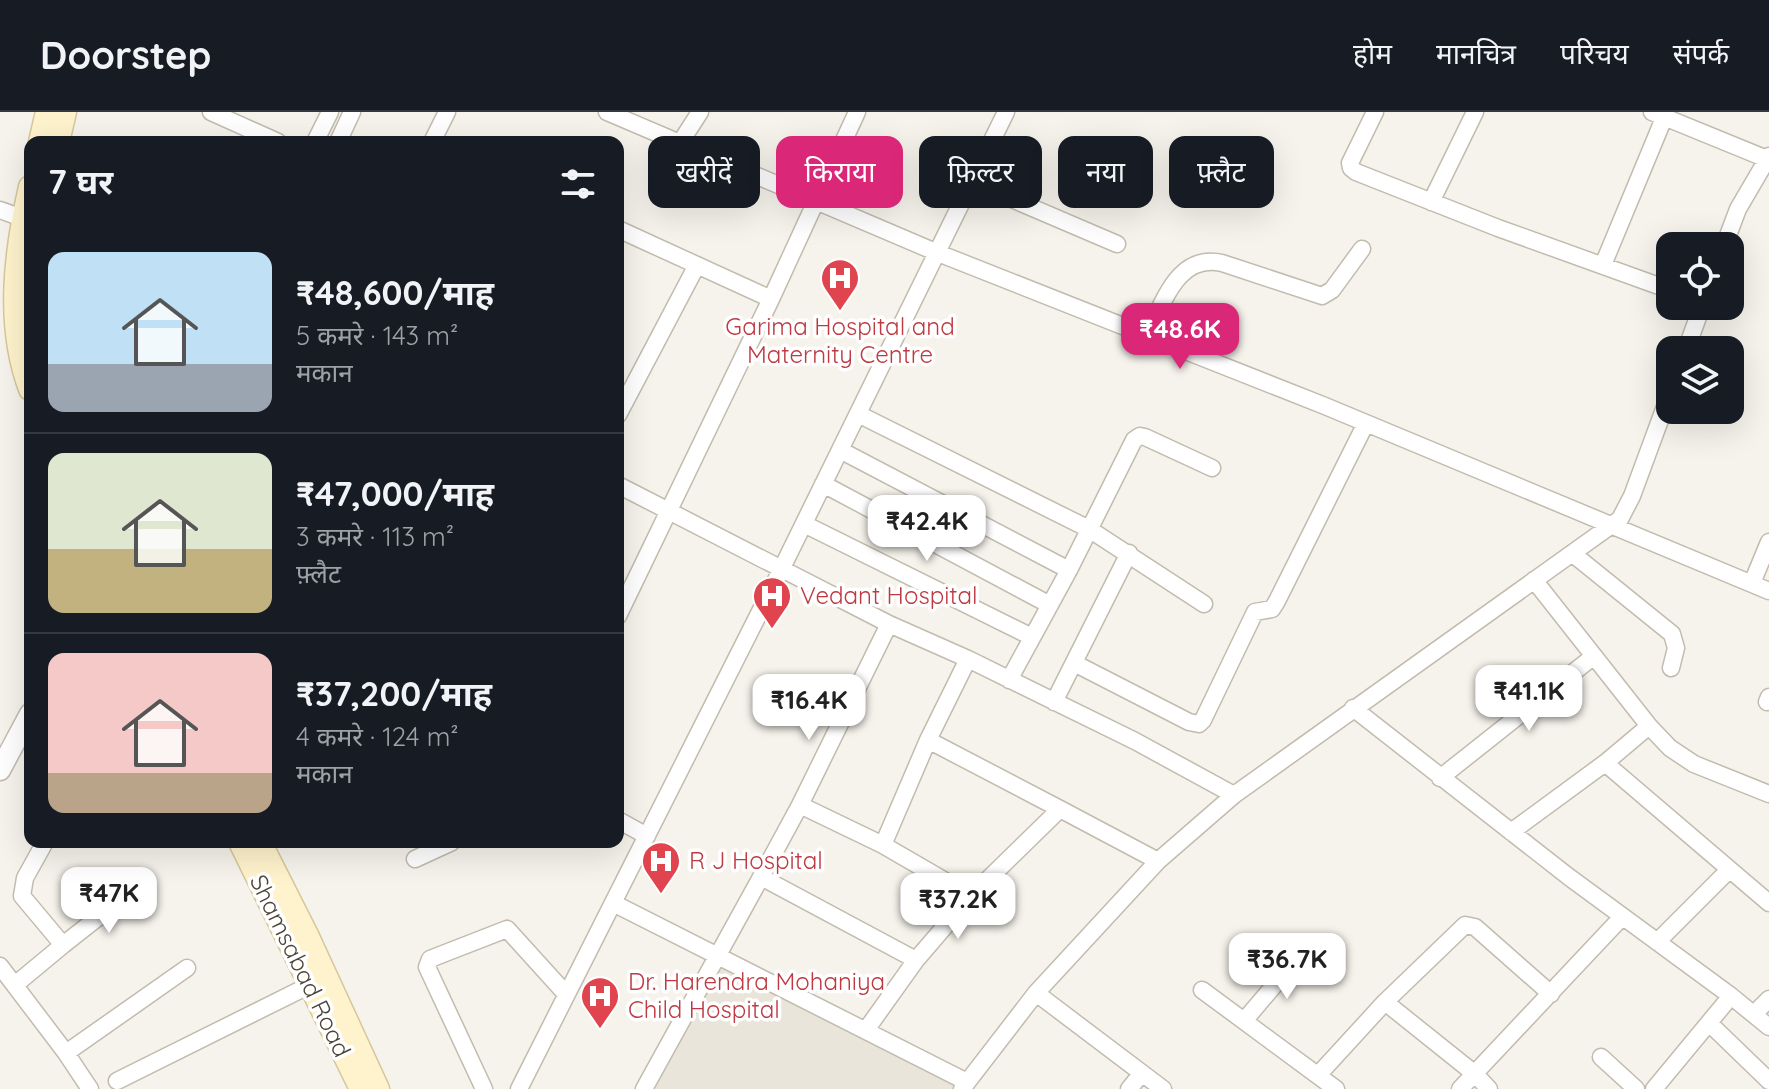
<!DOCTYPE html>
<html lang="hi">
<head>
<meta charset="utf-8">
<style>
  body { margin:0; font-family:Quicksand,"Noto Sans Devanagari",sans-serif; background:#242831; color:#f1f3f6; height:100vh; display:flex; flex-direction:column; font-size:30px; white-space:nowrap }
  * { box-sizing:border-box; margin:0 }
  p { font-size:26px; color:#9ea1a6 }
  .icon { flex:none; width:44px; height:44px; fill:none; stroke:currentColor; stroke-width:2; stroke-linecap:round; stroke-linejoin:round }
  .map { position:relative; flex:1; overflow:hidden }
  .sheet { position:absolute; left:24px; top:24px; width:600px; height:712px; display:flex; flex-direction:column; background:#171b24; border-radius:16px; box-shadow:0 8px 32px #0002 }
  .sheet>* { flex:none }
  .hud { position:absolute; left:648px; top:24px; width:760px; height:72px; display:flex; gap:16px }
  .fabs { position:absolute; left:1656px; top:120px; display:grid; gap:16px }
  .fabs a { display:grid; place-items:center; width:88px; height:88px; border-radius:16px; background:#171b24; box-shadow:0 8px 32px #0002; font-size:40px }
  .price { position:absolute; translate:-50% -68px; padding:0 18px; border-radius:16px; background:#fff; color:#222; font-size:26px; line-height:52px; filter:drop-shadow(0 2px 4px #0008) }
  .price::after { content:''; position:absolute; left:50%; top:48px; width:24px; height:18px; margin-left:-12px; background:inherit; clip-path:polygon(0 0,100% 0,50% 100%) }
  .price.selected { background:#db2777; color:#fff }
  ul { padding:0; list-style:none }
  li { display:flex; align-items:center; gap:24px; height:200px; padding:0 24px }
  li+li { border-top:2px solid #363941 }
  li span { display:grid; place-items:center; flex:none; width:224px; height:160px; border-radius:16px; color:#555 }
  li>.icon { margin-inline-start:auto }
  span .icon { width:96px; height:96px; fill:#fffc; stroke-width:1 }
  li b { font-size:34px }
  h2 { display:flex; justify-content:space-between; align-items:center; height:96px; padding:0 24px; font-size:34px }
  .pill { padding:0 28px; border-radius:16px; background:#171b24; box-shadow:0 8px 32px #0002; font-size:28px; line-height:72px }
  .pill.selected { background:#db2777; color:#fff }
  header { display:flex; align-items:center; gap:48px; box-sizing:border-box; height:112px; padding:0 40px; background:#171b24; border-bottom:2px solid #363941 }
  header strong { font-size:38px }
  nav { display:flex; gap:44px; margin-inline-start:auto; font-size:28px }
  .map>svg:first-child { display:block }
</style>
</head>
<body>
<header>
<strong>Doorstep</strong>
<nav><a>होम</a><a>मानचित्र</a><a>परिचय</a><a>संपर्क</a></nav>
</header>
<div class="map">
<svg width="1769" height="977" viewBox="0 0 1769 977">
  <rect width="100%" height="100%" fill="#f6f3ec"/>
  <path fill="#eae5da" d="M721,845L964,974L962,977H650Z"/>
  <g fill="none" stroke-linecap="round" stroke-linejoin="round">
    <g stroke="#c2bbae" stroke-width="19">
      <path id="minor" d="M211,0L278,30
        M607,0L938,141L1325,294L1769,479
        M1375,0L1350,51L1351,56L1356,60L1498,116L1670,178
        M1652,0L1767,47
        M315,30L330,0
        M338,30L352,0
        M432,30L447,0
        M680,31L700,0
        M972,70L1117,132
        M1431,90L1475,0
        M0,98L30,109
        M618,117L771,187
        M1724,134L1738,97L1769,44
        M1603,153L1664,6
        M1146,224C1164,191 1177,141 1222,151L1322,184L1332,178L1362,137
        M1686,238L1702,194
        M858,302L1089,417L1204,492
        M618,303L697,153
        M840,338L1069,458
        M823,372L1050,493
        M618,373L889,512L968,547L1135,629L1234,683
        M804,412L1032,525
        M1573,442L1672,522L1676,536L1671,556
        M1534,468L1649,614
        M1752,471L1769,430
        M618,504L771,187L857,0
        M1074,551L1189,610L1199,612L1203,608L1255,500L1272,497L1277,489L1366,311
        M1009,568L1069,458L1134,328L1140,324L1145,325L1212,356
        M1054,590L1129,441
        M1767,590L1769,585
        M1353,596L1569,765L1731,884L1654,977
        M928,628L968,547
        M1605,651L1769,791
        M1440,666L1594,544
        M800,693L883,733L971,784L1060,697L1158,749
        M618,708L647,724
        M1511,720L1605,651L1649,614L1670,636L1694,652L1769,682
        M883,733L928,628L1060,697
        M415,747L452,730
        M761,765L800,693L889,512
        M613,791L967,970
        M1657,830L1729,758
        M63,833L129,781
        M916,848L971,784
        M0,854L66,941L90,977
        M16,872L63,833L22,784L25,766L45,730
        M1202,878L1336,977
        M1036,881L1163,977
        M1731,884L1769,915
        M1385,890L1475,962L1489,977
        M1755,901L1769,887
        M1244,909L1299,844
        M1709,911L1769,969
        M66,941L187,856
        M1601,945L1636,977
        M1319,962L1385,890L1465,813L1475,815L1551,882
        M117,969L310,873
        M484,977L427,855L430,847L507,817L566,882
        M519,977L782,456L1006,0
        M644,977L761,765L916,848L866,918
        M962,977L1036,881L1158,749L1234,683L1620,407L1632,384L1670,281
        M1129,977L1142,961
        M1460,977L1622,805"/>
    </g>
    <g stroke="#c2bbae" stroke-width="23">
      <path id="tertiary" d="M0,658L30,602"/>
    </g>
    <g stroke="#d6c79b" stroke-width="25">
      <path id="secondary" d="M40,30L47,0
        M58,30L65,0
        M30,75C15,141 6,213 30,277
        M240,730L361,977
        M260,730L308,825L378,977"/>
    </g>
    <use href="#minor" stroke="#fff" stroke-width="16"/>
    <use href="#tertiary" stroke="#fff" stroke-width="20"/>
    <use href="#secondary" stroke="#fff3cd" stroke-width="22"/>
  </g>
  <defs>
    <g id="hospital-pin" transform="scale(2)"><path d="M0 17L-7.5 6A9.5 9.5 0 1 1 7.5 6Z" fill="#e0444e" stroke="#fff"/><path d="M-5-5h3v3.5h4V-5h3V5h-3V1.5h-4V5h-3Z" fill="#fff"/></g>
  </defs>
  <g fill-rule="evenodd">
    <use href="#hospital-pin" x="840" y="166"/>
    <use href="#hospital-pin" x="772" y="484"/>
    <use href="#hospital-pin" x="661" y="749"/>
    <use href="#hospital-pin" x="600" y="884"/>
  </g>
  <g text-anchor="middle" stroke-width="7" stroke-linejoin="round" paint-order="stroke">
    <g font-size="24" fill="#be3a42" stroke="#fff" text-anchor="start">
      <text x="840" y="223" text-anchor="middle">Garima Hospital and<tspan x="840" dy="28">Maternity Centre</tspan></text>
      <text x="800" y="492">Vedant Hospital</text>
      <text x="689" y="757">R J Hospital</text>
      <text x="628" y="878">Dr. Harendra Mohaniya<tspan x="628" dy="28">Child Hospital</tspan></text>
    </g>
    <g font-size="24" fill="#4b4439" stroke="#fff">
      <text transform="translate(300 854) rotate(64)" y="8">Shamsabad Road</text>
    </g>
  </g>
</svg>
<div class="fabs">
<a><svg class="icon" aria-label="locate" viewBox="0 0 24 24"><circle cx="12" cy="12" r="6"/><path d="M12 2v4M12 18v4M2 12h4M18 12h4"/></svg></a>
<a><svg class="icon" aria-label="layers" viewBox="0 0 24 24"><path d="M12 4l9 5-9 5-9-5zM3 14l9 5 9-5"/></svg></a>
</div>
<b class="price selected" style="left:1180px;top:259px">₹48.6K</b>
<b class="price" style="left:927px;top:451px">₹42.4K</b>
<b class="price" style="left:1529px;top:621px">₹41.1K</b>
<b class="price" style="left:809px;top:630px">₹16.4K</b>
<b class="price" style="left:109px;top:823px">₹47K</b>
<b class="price" style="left:958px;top:829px">₹37.2K</b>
<b class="price" style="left:1287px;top:889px">₹36.7K</b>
<div class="hud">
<a class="pill">खरीदें</a>
<a class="pill selected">किराया</a>
<a class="pill">फ़िल्टर</a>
<a class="pill">नया</a>
<a class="pill">फ़्लैट</a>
</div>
<section class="sheet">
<h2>7 घर<svg class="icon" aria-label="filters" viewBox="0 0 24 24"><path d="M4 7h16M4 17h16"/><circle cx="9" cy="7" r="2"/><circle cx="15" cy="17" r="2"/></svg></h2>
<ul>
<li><span style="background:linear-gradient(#bfe0f5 70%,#9aa5b1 0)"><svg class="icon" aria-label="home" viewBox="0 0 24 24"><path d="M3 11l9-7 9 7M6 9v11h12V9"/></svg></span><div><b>₹48,600/माह</b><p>5 कमरे · 143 m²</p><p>मकान</p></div></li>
<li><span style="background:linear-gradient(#dfe7d0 60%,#c2b280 0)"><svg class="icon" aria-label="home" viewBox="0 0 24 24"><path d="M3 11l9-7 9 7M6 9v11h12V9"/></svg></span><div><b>₹47,000/माह</b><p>3 कमरे · 113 m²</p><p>फ़्लैट</p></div></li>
<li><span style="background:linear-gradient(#f6c9c9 75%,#b9a48a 0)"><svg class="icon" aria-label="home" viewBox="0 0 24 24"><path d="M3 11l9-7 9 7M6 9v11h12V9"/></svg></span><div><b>₹37,200/माह</b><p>4 कमरे · 124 m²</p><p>मकान</p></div></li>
</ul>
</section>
</div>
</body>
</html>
